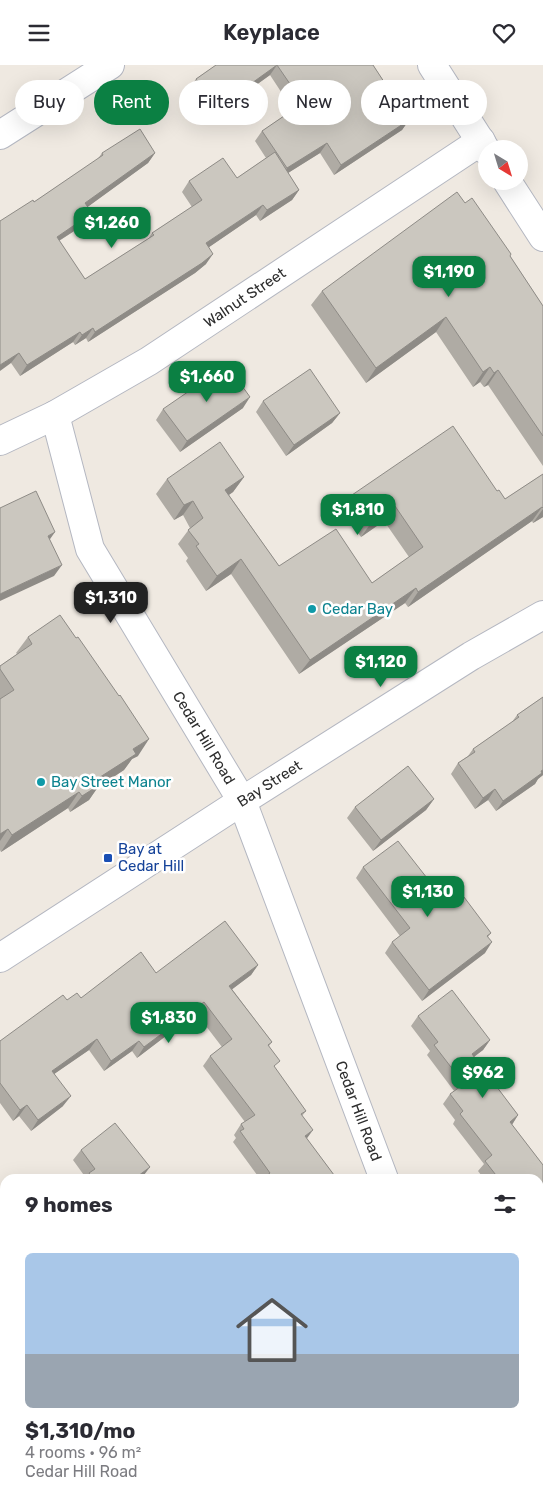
<!DOCTYPE html>
<html lang="en">
<head>
<meta charset="utf-8">
<style>
  body { margin:0; font-family:Rubik,sans-serif; background:#f7f7f7; color:#2b2b33; height:100vh; display:flex; flex-direction:column; font-size:19px; white-space:nowrap }
  * { box-sizing:border-box; margin:0 }
  p { font-size:16px; color:#7c7c81 }
  .icon { flex:none; width:28px; height:28px; fill:none; stroke:currentColor; stroke-width:2; stroke-linecap:round; stroke-linejoin:round }
  .map { position:relative; flex:1; overflow:hidden }
  .panel { position:absolute; left:0px; top:1109px; width:544px; height:336px; display:flex; flex-direction:column; background:#fff; border-radius:15px 15px 0 0; box-shadow:0 5px 20px #0002 }
  .panel>* { flex:none }
  .hud { position:absolute; left:15px; top:15px; width:514px; height:45px; display:flex; gap:10px }
  .needle { width:32px; rotate:142deg }
  .controls { position:absolute; left:478px; top:75px; display:grid; gap:10px }
  .controls a { display:grid; place-items:center; width:50px; height:50px; border-radius:50%; background:#fff; box-shadow:0 5px 20px #0002; font-size:25px }
  .price { position:absolute; translate:-50% -42px; padding:0 11px; border-radius:10px; background:#0b8043; color:#fff; font-size:16px; line-height:32px; filter:drop-shadow(0 1px 2px #0008) }
  .price::after { content:''; position:absolute; left:50%; top:30px; width:15px; height:11px; margin-left:-8px; background:inherit; clip-path:polygon(0 0,100% 0,50% 100%) }
  .price.active { background:#222; color:#fff }
  ul { padding:0; list-style:none }
  li { display:grid; align-content:center; gap:10px; height:265px; padding:0 25px }
  li span { display:grid; place-items:center; height:155px; border-radius:8px; color:#555 }
  li>.icon { margin-inline-start:auto }
  span .icon { width:90px; height:90px; fill:#fffc; stroke-width:1 }
  li b { font-size:21px }
  h2 { display:flex; justify-content:space-between; align-items:center; height:60px; padding:0 25px; font-size:21px }
  .pill { padding:0 18px; border-radius:22px; background:#fff; box-shadow:0 5px 20px #0002; font-size:18px; line-height:45px }
  .pill.active { background:#0b8043; color:#fff }
  header { display:flex; justify-content:space-between; align-items:center; height:65px; padding:0 25px; background:#fff; font-size:22px; font-weight:600 }
  .map>svg:first-child { display:block }
</style>
</head>
<body>
<header><svg class="icon" aria-label="menu" viewBox="0 0 24 24"><path d="M4 6h16M4 12h16M4 18h16"/></svg>Keyplace<svg class="icon" aria-label="heart" viewBox="0 0 24 24"><path d="M12 20l-8-8c-3-5 5-10 8-4 3-6 11-1 8 4z"/></svg></header>
<div class="map">
<svg width="543" height="1444" viewBox="0 0 543 1444">
  <rect width="100%" height="100%" fill="#efe9e1"/>
  <g fill="none" stroke-linecap="round" stroke-linejoin="round">
    <g stroke="#b4b7c1" stroke-width="30">
      <g id="street">
        <path d="M432,0L486,85"/>
        <path d="M0,70L110,0"/>
        <path d="M507,116L543,172"/>
        <path id="s1" d="M55,350L90,484L242,736L384,1114"/>
        <path id="s2" d="M0,376L55,350L149,296L481,76"/>
        <path d="M0,1148L5,1154"/>
        <path d="M219,1440L222,1444"/>
        <path d="M506,1440L507,1444"/>
      </g>
    </g>
    <g stroke="#b4b7c1" stroke-width="30">
      <g id="secondary">
        <path id="s3" d="M0,893L242,736L471,591L543,550"/>
      </g>
    </g>
    <use href="#street" stroke="#fff" stroke-width="28"/>
    <use href="#secondary" stroke="#fff" stroke-width="28"/>
  </g>
  <path fill="#afaba4" d="M216,0H373L409,55L402,65L334,110L320,88L288,108L299,125L292,135L260,156L256,150L209,182L206,199L195,208L88,277L86,273L75,280L73,277L20,311L11,298L34,137L97,95L102,88H155L148,98L87,142L85,159L59,176L85,214L148,174L152,168L192,142L182,127L189,116L237,113L266,93L255,76L262,66L293,45L270,10L206,56L192,36L195,32L189,24L196,14Z
    M465,138L510,191L543,241V401L488,320L484,322L480,317L473,322L436,267L366,318L311,240L322,226Z
    M263,336L340,348L332,358L286,391L256,347Z
    M243,343L180,387L156,355L163,344Z
    M543,409V452L533,458L532,456L408,542L405,538L299,609L231,509L206,526L186,496L188,493L178,479L190,463L183,450L174,455L156,429L167,414L244,412L233,427L229,430L279,501L372,518L409,492L384,456L361,472L342,445L352,430L497,426L505,434Z
    M28,572L138,691L132,694L124,705L98,722L89,735L70,747L68,743L1,787L0,785V601L17,589L16,588Z
    M543,632V710L538,714L535,719L496,746L488,735L475,744L451,709L458,698L468,691L473,684L512,657L517,650Z
    M434,734L426,745L373,786L347,753L355,742Z
    M363,802L445,836L460,835L491,868L488,872L485,888L422,936L385,888L392,877L400,871L356,813Z
    M258,900L251,910L232,924L272,977L269,981L275,1003L306,1046L302,1051L307,1074L337,1114H260L233,1077L236,1073L234,1070L241,1059L245,1057L203,1001L210,991L222,982L196,948L137,993L132,986L104,1006L89,985L54,1009L63,1041L31,1066L19,1051L13,1056L0,1038V976L67,935L81,933L156,908Z
    M418,951L490,975L483,985L474,992L518,1050L512,1060L543,1100V1235L539,1238V1114H484L478,1106L484,1099L453,1059L455,1055L443,1039L450,1029L454,1026L427,990L430,986L411,961Z
    M81,1085L142,1113L141,1114H86V1113L73,1095Z
    M0,1254L5,1261V1440H128L131,1444H6L0,1436Z
    M543,1291V1315L539,1308V1297Z
    M543,1324V1342L539,1336V1330Z
    M328,1440H432L435,1444H331Z"/>
  <path fill="#8e8b86" d="M277,0L270,10L206,56L213,46Z
    M409,55L402,65L334,110L341,100Z
    M327,78L320,88L280,113L287,103Z
    M155,88L148,98L78,149L85,138Z
    M299,125L292,135L260,156L267,145Z
    M263,140L256,150L199,189L206,178Z
    M92,148L85,159L49,182L57,172Z
    M213,189L206,199L195,208L88,277L95,267Z
    M446,252L436,267L366,318L376,303Z
    M93,263L86,273L75,280L82,270Z
    M80,267L73,277L20,311L27,300Z
    M19,288L11,298L0,306V300Z
    M490,302L480,317L473,322L483,307Z
    M498,305L488,320L484,322L494,308Z
    M250,332L243,343L180,387L187,376Z
    M340,348L332,358L286,391L294,380Z
    M244,412L233,427L215,439L225,425Z
    M193,436L183,450L174,455L184,440Z
    M395,441L384,456L361,472L371,458Z
    M542,442L532,456L408,542L418,527Z
    M543,444V452L533,458Z
    M55,467L48,477V471Z
    M241,494L231,509L206,526L217,511Z
    M62,500L54,511L0,536V529Z
    M416,523L405,538L299,609L310,595Z
    M149,674L138,691L132,694L124,705L98,722L89,735L70,747L82,731L97,714L133,684Z
    M543,705V710L538,714L535,719L496,746L503,736Z
    M495,724L488,735L475,744L483,733Z
    M79,727L68,743L1,787L12,770Z
    M434,734L426,745L373,786L381,775Z
    M8,764L0,776V769Z
    M492,877L485,888L422,936L429,925Z
    M258,900L251,910L222,932L229,921Z
    M204,937L196,948L137,993L144,982Z
    M97,974L89,985L44,1016L52,1006Z
    M490,975L483,985L464,999L472,989Z
    M139,976L132,986L104,1006L111,996Z
    M71,1031L63,1041L31,1066L38,1055Z
    M27,1040L19,1051L13,1056L20,1045Z
    M518,1050L511,1061L510,1057Z
    M313,1065L305,1076V1071Z
    M150,1102L141,1114H134Z
    M543,1230V1235L539,1238V1234Z"/>
  <path fill="#cbc7bf" stroke="#8e8b86" d="M216,0H277L213,46L199,26L203,23L196,14Z
    M277,0H373L409,55L341,100L327,78L287,103L262,66L303,38Z
    M140,64L155,88L85,138L92,148L57,172L85,214L154,170L152,168L202,135L189,116L223,93L237,113L275,87L299,125L267,145L263,140L206,178L213,189L202,198L95,267L93,263L82,270L80,267L27,300L19,288L0,300V156L33,135L34,137L103,90L102,88Z
    M457,127L465,138L472,133L511,189L510,191L543,241V371L498,305L494,308L490,302L483,307L446,252L376,303L322,226Z
    M227,300L250,332L187,376L163,344Z
    M310,304L340,348L294,380L263,336Z
    M453,361L497,426L499,425L505,434L543,409V443L542,442L418,527L416,523L310,595L241,494L217,511L196,481L199,479L188,465L203,453L193,436L184,440L167,414L220,377L244,412L225,425L279,501L336,464L372,518L423,482L395,441L371,458L352,430Z
    M36,426L55,467L48,471L62,500L0,529V443Z
    M60,550L76,573L78,572L119,631L120,630L149,674L133,684L136,689L97,714L101,719L82,731L79,727L12,770L8,764L0,769V634L14,625L0,604V601L32,579L28,572Z
    M543,632V705L541,706L542,708L503,736L495,724L483,733L458,698L475,687L473,684L519,652L517,650Z
    M408,701L434,734L381,775L355,742Z
    M398,776L445,836L455,829L460,835L464,832L491,868L487,871L492,877L429,925L392,877L410,863L363,802Z
    M225,856L258,900L229,921L272,977L268,980L280,996L274,1001L306,1046L301,1049L313,1065L305,1071L337,1114H264V1113L270,1108L240,1066L244,1064L241,1059L255,1050L210,991L232,974L204,937L144,982L139,976L111,996L97,974L52,1006L71,1031L38,1055L27,1040L20,1045L0,1018V976L63,930L67,935L77,928L81,933L141,887L156,908Z
    M452,925L490,975L472,989L518,1050L510,1057L543,1100V1230L539,1234V1114H499L485,1096L492,1090L460,1049L463,1046L450,1029L464,1019L434,980L438,977L418,951Z
    M115,1058L150,1102L134,1114H93L89,1108L95,1104L81,1085Z
    M0,1254L5,1261V1423L1,1418H0Z
    M18,1440H128L131,1444H21Z
    M343,1440H432L435,1444H346Z"/>
  <g fill="#0f9aa8" stroke="#fff" stroke-width="2">
    <circle cx="312" cy="544" r="5"/>
    <circle cx="41" cy="717" r="5"/>
  </g>
  <rect fill="#1a4fb4" stroke="#fff" stroke-width="2" x="103" y="788" width="10" height="10" rx="2.5"/>
  <g text-anchor="middle" stroke-width="5" stroke-linejoin="round" paint-order="stroke">
    <g font-size="15" fill="#2e2e2e" stroke="#fff">
      <text dy="5" stroke="none"><textPath href="#s2" startOffset="284">Walnut Street</textPath></text>
      <text dy="5" stroke="none"><textPath href="#s1" startOffset="359">Cedar Hill Road</textPath></text>
      <text dy="5" stroke="none"><textPath href="#s3" startOffset="321">Bay Street</textPath></text>
      <text dy="5" stroke="none"><textPath href="#s1" startOffset="764">Cedar Hill Road</textPath></text>
    </g>
    <g font-size="15" fill="#0d838f" stroke="#fff" text-anchor="start">
      <text x="322" y="549">Cedar Bay</text>
      <text x="51" y="722">Bay Street Manor</text>
    </g>
    <g font-size="15" fill="#164399" stroke="#fff" text-anchor="start">
      <text x="118" y="789">Bay at<tspan x="118" dy="17">Cedar Hill</tspan></text>
    </g>
  </g>
</svg>
<div class="controls">
<a><svg class="needle" viewBox="-14 -14 28 28"><path d="M0-13l5 13h-10z" fill="#e53935"/><path d="M0 13l5-13h-10z" fill="#7c7c81"/></svg></a>
</div>
<b class="price" style="left:112px;top:184px">$1,260</b>
<b class="price" style="left:449px;top:233px">$1,190</b>
<b class="price" style="left:207px;top:338px">$1,660</b>
<b class="price" style="left:358px;top:471px">$1,810</b>
<b class="price active" style="left:111px;top:559px">$1,310</b>
<b class="price" style="left:381px;top:623px">$1,120</b>
<b class="price" style="left:428px;top:853px">$1,130</b>
<b class="price" style="left:169px;top:979px">$1,830</b>
<b class="price" style="left:483px;top:1034px">$962</b>
<div class="hud">
<a class="pill">Buy</a>
<a class="pill active">Rent</a>
<a class="pill">Filters</a>
<a class="pill">New</a>
<a class="pill">Apartment</a>
</div>
<section class="panel">
<h2>9 homes<svg class="icon" aria-label="filters" viewBox="0 0 24 24"><path d="M4 7h16M4 17h16"/><circle cx="9" cy="7" r="2"/><circle cx="15" cy="17" r="2"/></svg></h2>
<ul>
<li><span style="background:linear-gradient(#a9c7e8 65%,#9aa5b1 0)"><svg class="icon" aria-label="home" viewBox="0 0 24 24"><path d="M3 11l9-7 9 7M6 9v11h12V9"/></svg></span><div><b>$1,310/mo</b><p>4 rooms · 96 m²</p><p>Cedar Hill Road</p></div></li>
</ul>
</section>
</div>
</body>
</html>
